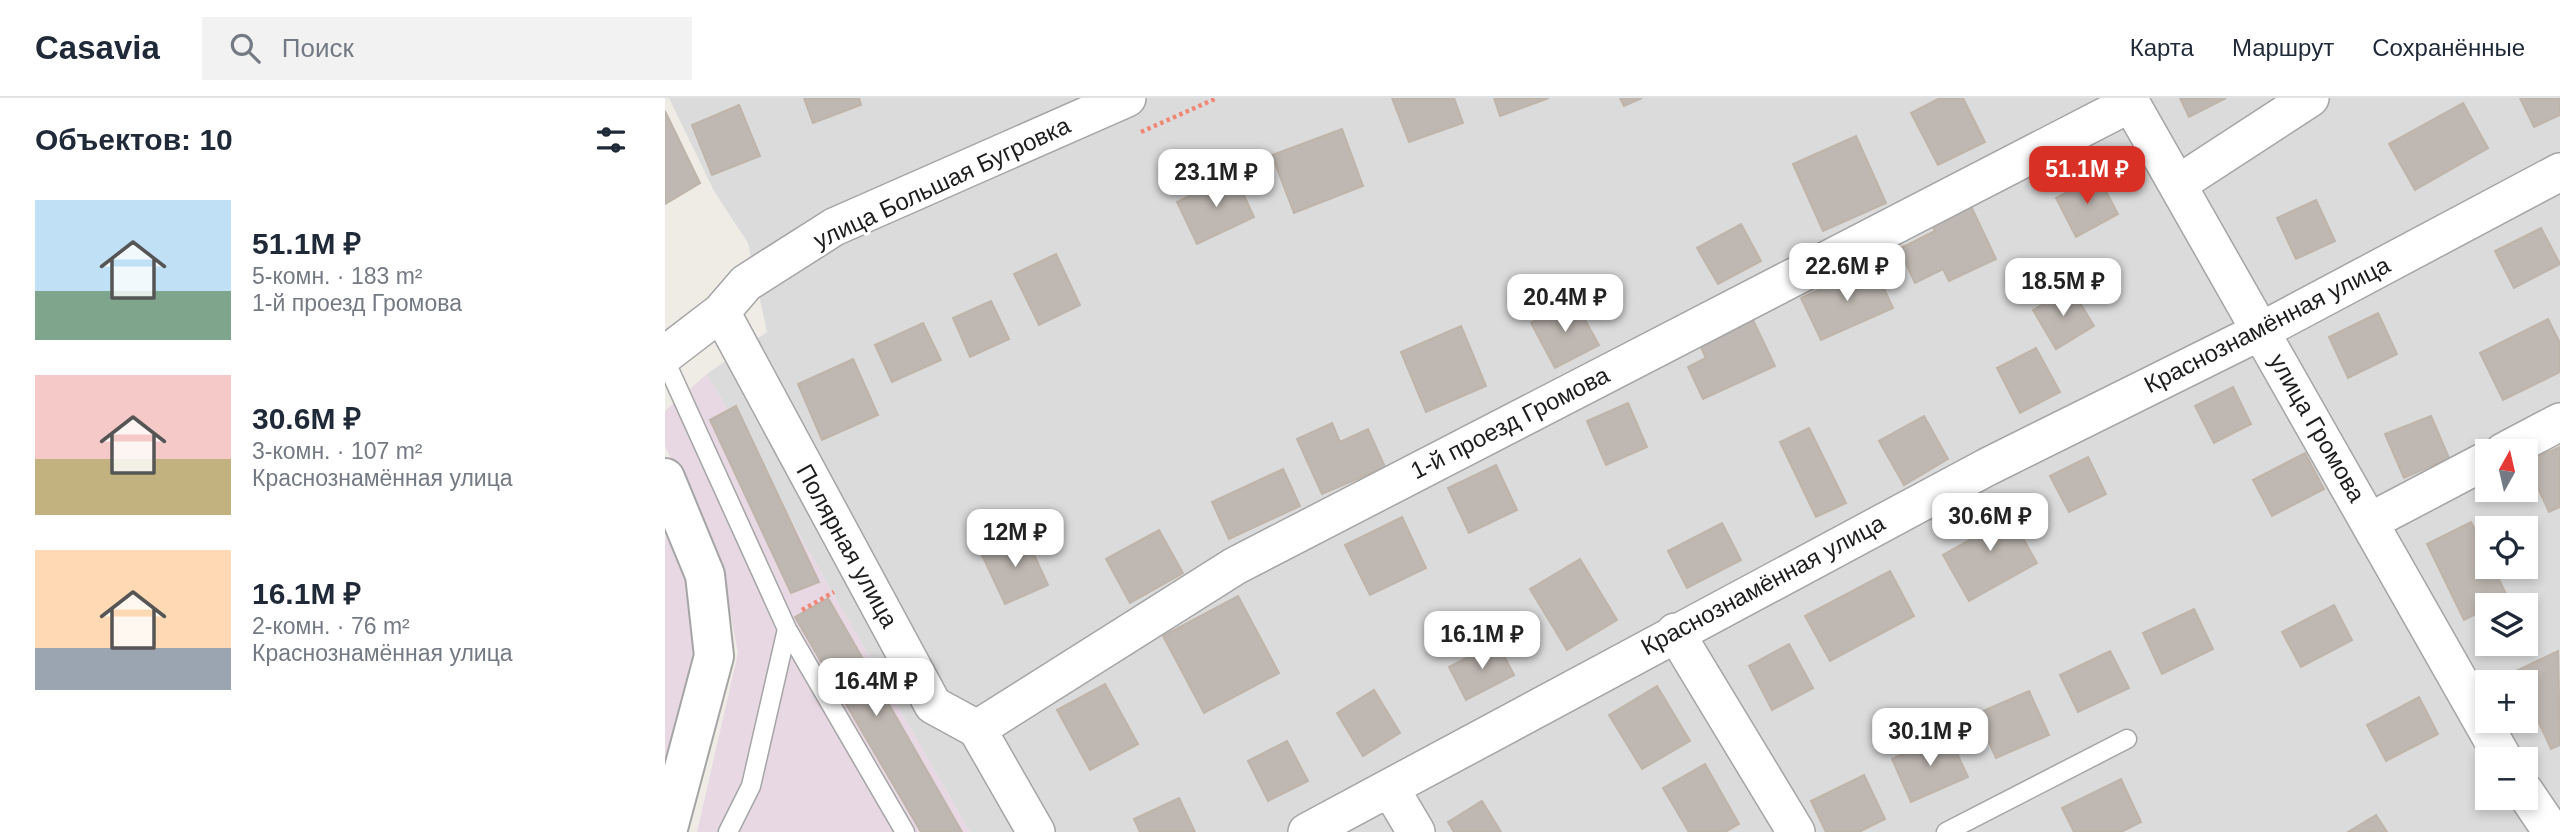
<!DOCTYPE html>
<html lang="ru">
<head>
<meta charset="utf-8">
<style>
  body { margin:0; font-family:Helvetica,sans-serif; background:#f2f2f3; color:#1f2937; height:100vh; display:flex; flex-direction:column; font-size:26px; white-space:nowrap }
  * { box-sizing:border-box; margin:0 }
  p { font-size:23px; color:#747a83 }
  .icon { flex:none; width:38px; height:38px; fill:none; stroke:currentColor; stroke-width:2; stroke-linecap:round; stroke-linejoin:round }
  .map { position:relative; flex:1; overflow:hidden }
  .panel { display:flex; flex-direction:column; background:#fff; width:665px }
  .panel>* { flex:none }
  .needle { width:46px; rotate:8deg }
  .controls { position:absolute; left:1810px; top:341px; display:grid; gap:14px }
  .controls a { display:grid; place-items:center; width:63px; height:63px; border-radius:0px; background:#fff; box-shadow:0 4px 10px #0003; font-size:35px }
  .price { position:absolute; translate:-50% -60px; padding:0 16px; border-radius:14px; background:#fff; color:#222; font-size:23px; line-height:46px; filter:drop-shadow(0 2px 4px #0008) }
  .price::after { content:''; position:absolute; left:50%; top:42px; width:21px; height:16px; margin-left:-10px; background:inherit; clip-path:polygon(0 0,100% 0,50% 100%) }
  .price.active { background:#d93025; color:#fff }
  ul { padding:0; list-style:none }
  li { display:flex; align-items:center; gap:21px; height:175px; padding:0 35px }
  li span { display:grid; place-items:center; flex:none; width:196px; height:140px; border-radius:0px; color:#555 }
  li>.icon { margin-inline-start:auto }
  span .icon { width:84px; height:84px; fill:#fffc; stroke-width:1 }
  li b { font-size:30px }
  h2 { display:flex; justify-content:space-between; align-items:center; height:84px; padding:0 35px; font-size:30px }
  header { display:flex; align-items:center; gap:42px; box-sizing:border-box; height:98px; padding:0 35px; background:#fff; border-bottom:2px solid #e0e1e3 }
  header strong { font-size:33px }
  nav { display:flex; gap:38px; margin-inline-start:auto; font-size:24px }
  .search { width:490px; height:63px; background:#f2f2f3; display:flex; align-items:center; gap:18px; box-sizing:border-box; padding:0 24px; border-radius:0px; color:#747a83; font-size:26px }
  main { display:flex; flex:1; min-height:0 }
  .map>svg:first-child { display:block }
</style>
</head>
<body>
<header>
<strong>Casavia</strong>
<div class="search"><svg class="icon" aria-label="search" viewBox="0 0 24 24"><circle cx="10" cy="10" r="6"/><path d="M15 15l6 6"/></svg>Поиск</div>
<nav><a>Карта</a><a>Маршрут</a><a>Сохранённые</a></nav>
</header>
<main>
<section class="panel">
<h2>Объектов: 10<svg class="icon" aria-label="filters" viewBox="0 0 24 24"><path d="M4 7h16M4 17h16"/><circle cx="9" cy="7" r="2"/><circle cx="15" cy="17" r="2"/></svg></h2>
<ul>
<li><span style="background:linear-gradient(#bfe0f5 65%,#7fa58c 0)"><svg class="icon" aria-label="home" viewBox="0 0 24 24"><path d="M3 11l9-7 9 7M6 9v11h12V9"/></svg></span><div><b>51.1M ₽</b><p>5-комн. · 183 m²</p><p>1-й проезд Громова</p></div></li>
<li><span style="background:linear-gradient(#f6c9c9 60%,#c2b280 0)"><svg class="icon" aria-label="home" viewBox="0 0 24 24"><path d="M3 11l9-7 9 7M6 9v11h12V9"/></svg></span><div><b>30.6M ₽</b><p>3-комн. · 107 m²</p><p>Краснознамённая улица</p></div></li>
<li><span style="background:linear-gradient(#ffd9b3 70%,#9aa5b1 0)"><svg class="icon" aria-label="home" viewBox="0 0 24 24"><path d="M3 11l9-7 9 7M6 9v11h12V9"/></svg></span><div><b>16.1M ₽</b><p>2-комн. · 76 m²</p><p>Краснознамённая улица</p></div></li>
</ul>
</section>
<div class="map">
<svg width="1895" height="734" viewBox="0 0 1895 734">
  <rect width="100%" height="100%" fill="#efece5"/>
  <path fill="#dcdbdb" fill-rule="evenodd" d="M4,0H1895V734H305L42,276L102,234L83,145L49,93ZM1822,354H1860V392H1822ZM1822,430H1860V469H1822ZM1822,508H1860V546H1822ZM1822,584H1860V623H1822ZM1822,662H1860V700H1822Z"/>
  <path fill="#e7d8e4" d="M42,276L305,734H32L73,555L58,476L0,348V313Z
    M0,438L24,476L39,553L0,674Z"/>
  <path fill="#bfb8b2" stroke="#bfb4a9" stroke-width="2" d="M139,0H194L196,7L148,25Z
    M727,0H789L798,25L744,44Z
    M829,0H884L835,18Z
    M955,0H977L959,8Z
    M1275,0H1298L1320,44L1273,67L1246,15Z
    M1515,0H1561L1524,19Z
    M1855,0H1895V17L1869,29Z
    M1798,5L1823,50L1750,92L1724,46Z
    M74,7L95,58L47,77L27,27Z
    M0,13L35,85L0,106Z
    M677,31L698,88L629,115L607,57Z
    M1191,38L1221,105L1158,133L1128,66Z
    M569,76L589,119L532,146L512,104Z
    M1433,78L1453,116L1411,139L1391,100Z
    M1651,102L1670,143L1631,161L1612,120Z
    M1305,106L1331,161L1284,183L1278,171L1250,185L1234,151L1270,133L1266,126Z
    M1076,126L1096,163L1053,186L1032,150Z
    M1876,130L1895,166L1849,190L1830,153Z
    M391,156L415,207L374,227L349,176Z
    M1208,167L1228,210L1156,242L1136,200Z
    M1406,190L1429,228L1391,251L1368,212Z
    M909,202L934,247L890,270L866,225Z
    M326,203L344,241L305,259L288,220Z
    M1713,215L1732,256L1683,280L1664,239Z
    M1883,221L1895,245V274L1838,302L1815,255Z
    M1088,222L1110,268L1038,301L1023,269L1041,260L1035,247Z
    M258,225L276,262L227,284L210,247Z
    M796,228L821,288L761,314L736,254Z
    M1371,250L1395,294L1355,315L1332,270Z
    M188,261L213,317L157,342L133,286Z
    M1568,289L1586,326L1549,345L1530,308Z
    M963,305L982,349L941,367L922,323Z
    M71,308L154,484L126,495L45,322Z
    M1259,318L1283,361L1239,387L1214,343Z
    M1766,318L1784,360L1739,380L1720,336Z
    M667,325L675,344L703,331L720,369L657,396L632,341Z
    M1144,330L1181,405L1151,419L1115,344Z
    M1895,349V409L1884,414L1861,364Z
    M1640,355L1659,391L1607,418L1588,382Z
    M1423,359L1441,396L1404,414L1385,378Z
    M831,367L852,412L804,435L783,390Z
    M618,371L635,408L564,441L547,404Z
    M1337,403L1372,465L1304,503L1278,457L1315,436L1306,420Z
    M737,419L761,470L705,497L680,447Z
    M1806,424L1822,456V469H1828L1843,500L1799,522L1762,446Z
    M1057,425L1076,462L1022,490L1003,453Z
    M494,432L518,475L465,505L441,461Z
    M359,435L383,487L340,506L316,455Z
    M915,461L952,522L902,552L865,491Z
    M1225,473L1249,518L1165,563L1140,518Z
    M573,498L614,575L539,615L498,538Z
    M163,500L297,734H256L130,519Z
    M1669,507L1687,542L1636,569L1617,534Z
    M1529,511L1548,551L1497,576L1478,535Z
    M832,544L849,577L801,602L784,569Z
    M1124,546L1148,590L1107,612L1084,568Z
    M1445,553L1464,590L1413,614L1395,577Z
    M1893,553L1895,647L1886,651L1860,594V584H1856L1851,573Z
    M440,586L473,646L425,672L392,612Z
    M992,588L1025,643L977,671L944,617Z
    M709,592L735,635L698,658L672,615Z
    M1364,593L1384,637L1331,660L1311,616Z
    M1754,599L1773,636L1721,663L1702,627Z
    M1283,636L1303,679L1246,704L1227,661Z
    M622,643L643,683L603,703L583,663Z
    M1040,666L1074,726L1060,734H1024L998,690Z
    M1199,677L1220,721L1194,734H1161L1146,703Z
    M1456,681L1476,724L1456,734H1409L1397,710Z
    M514,700L530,734H475L469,721Z
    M817,703L836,734H789L783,724Z
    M1711,717L1722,734H1683Z"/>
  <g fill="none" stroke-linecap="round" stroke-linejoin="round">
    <g stroke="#a5a5a5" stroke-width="21">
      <path id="service" d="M0,262L122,531L240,734
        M63,734L86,688L122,531
        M1281,734L1462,641"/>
    </g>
    <g stroke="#a5a5a5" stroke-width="40">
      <path id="minor" d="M1463,0L1839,662
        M1513,86L1645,0
        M56,214L268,607L312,631L371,734
        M0,257L56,214L81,185L169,129L462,0
        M1838,354L1895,324
        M1706,423L1822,362
        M1010,534L1131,734
        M312,631L570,468L1466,5
        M725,690L751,734
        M1860,694L1887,734
        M642,734L1322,369L1596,233L1895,74"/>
    </g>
    <g stroke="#a5a5a5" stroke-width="42">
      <path id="tertiary" d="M0,380L40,477L49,558L2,734"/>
    </g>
    <path stroke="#f08775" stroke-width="4.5" stroke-dasharray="3.5 3.5" stroke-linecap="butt" d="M476,34L552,0
      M137,512L169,494"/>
    <use href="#service" stroke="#fff" stroke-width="18"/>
    <use href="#minor" stroke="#fff" stroke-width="37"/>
    <use href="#tertiary" stroke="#fff" stroke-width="38"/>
  </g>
  <g text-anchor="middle" stroke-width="6" stroke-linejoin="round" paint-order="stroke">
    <g font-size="24" fill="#1e1e1e" stroke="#fff">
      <text transform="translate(277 85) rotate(-25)" y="8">улица Большая Бугровка</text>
      <text transform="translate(1602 227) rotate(-27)" y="8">Краснознамённая улица</text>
      <text transform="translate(845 325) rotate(-27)" y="8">1-й проезд Громова</text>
      <text transform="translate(1652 330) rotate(60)" y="8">улица Громова</text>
      <text transform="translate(182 448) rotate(61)" y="8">Полярная улица</text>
      <text transform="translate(1098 487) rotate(-28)" y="8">Краснознамённая улица</text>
    </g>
  </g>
</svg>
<div class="controls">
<a><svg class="needle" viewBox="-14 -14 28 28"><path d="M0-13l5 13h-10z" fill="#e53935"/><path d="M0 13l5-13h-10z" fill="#747a83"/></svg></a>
<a><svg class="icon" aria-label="locate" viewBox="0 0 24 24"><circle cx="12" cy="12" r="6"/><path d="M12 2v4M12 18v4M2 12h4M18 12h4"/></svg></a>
<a><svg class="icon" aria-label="layers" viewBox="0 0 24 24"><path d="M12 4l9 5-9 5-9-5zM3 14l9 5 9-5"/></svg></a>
<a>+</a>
<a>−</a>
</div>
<b class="price active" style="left:1422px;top:108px">51.1M ₽</b>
<b class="price" style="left:551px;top:111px">23.1M ₽</b>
<b class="price" style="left:1182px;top:205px">22.6M ₽</b>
<b class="price" style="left:1398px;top:220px">18.5M ₽</b>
<b class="price" style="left:900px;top:236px">20.4M ₽</b>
<b class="price" style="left:1325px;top:455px">30.6M ₽</b>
<b class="price" style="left:350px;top:471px">12M ₽</b>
<b class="price" style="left:817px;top:573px">16.1M ₽</b>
<b class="price" style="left:211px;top:620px">16.4M ₽</b>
<b class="price" style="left:1265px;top:670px">30.1M ₽</b>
</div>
</main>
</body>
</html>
